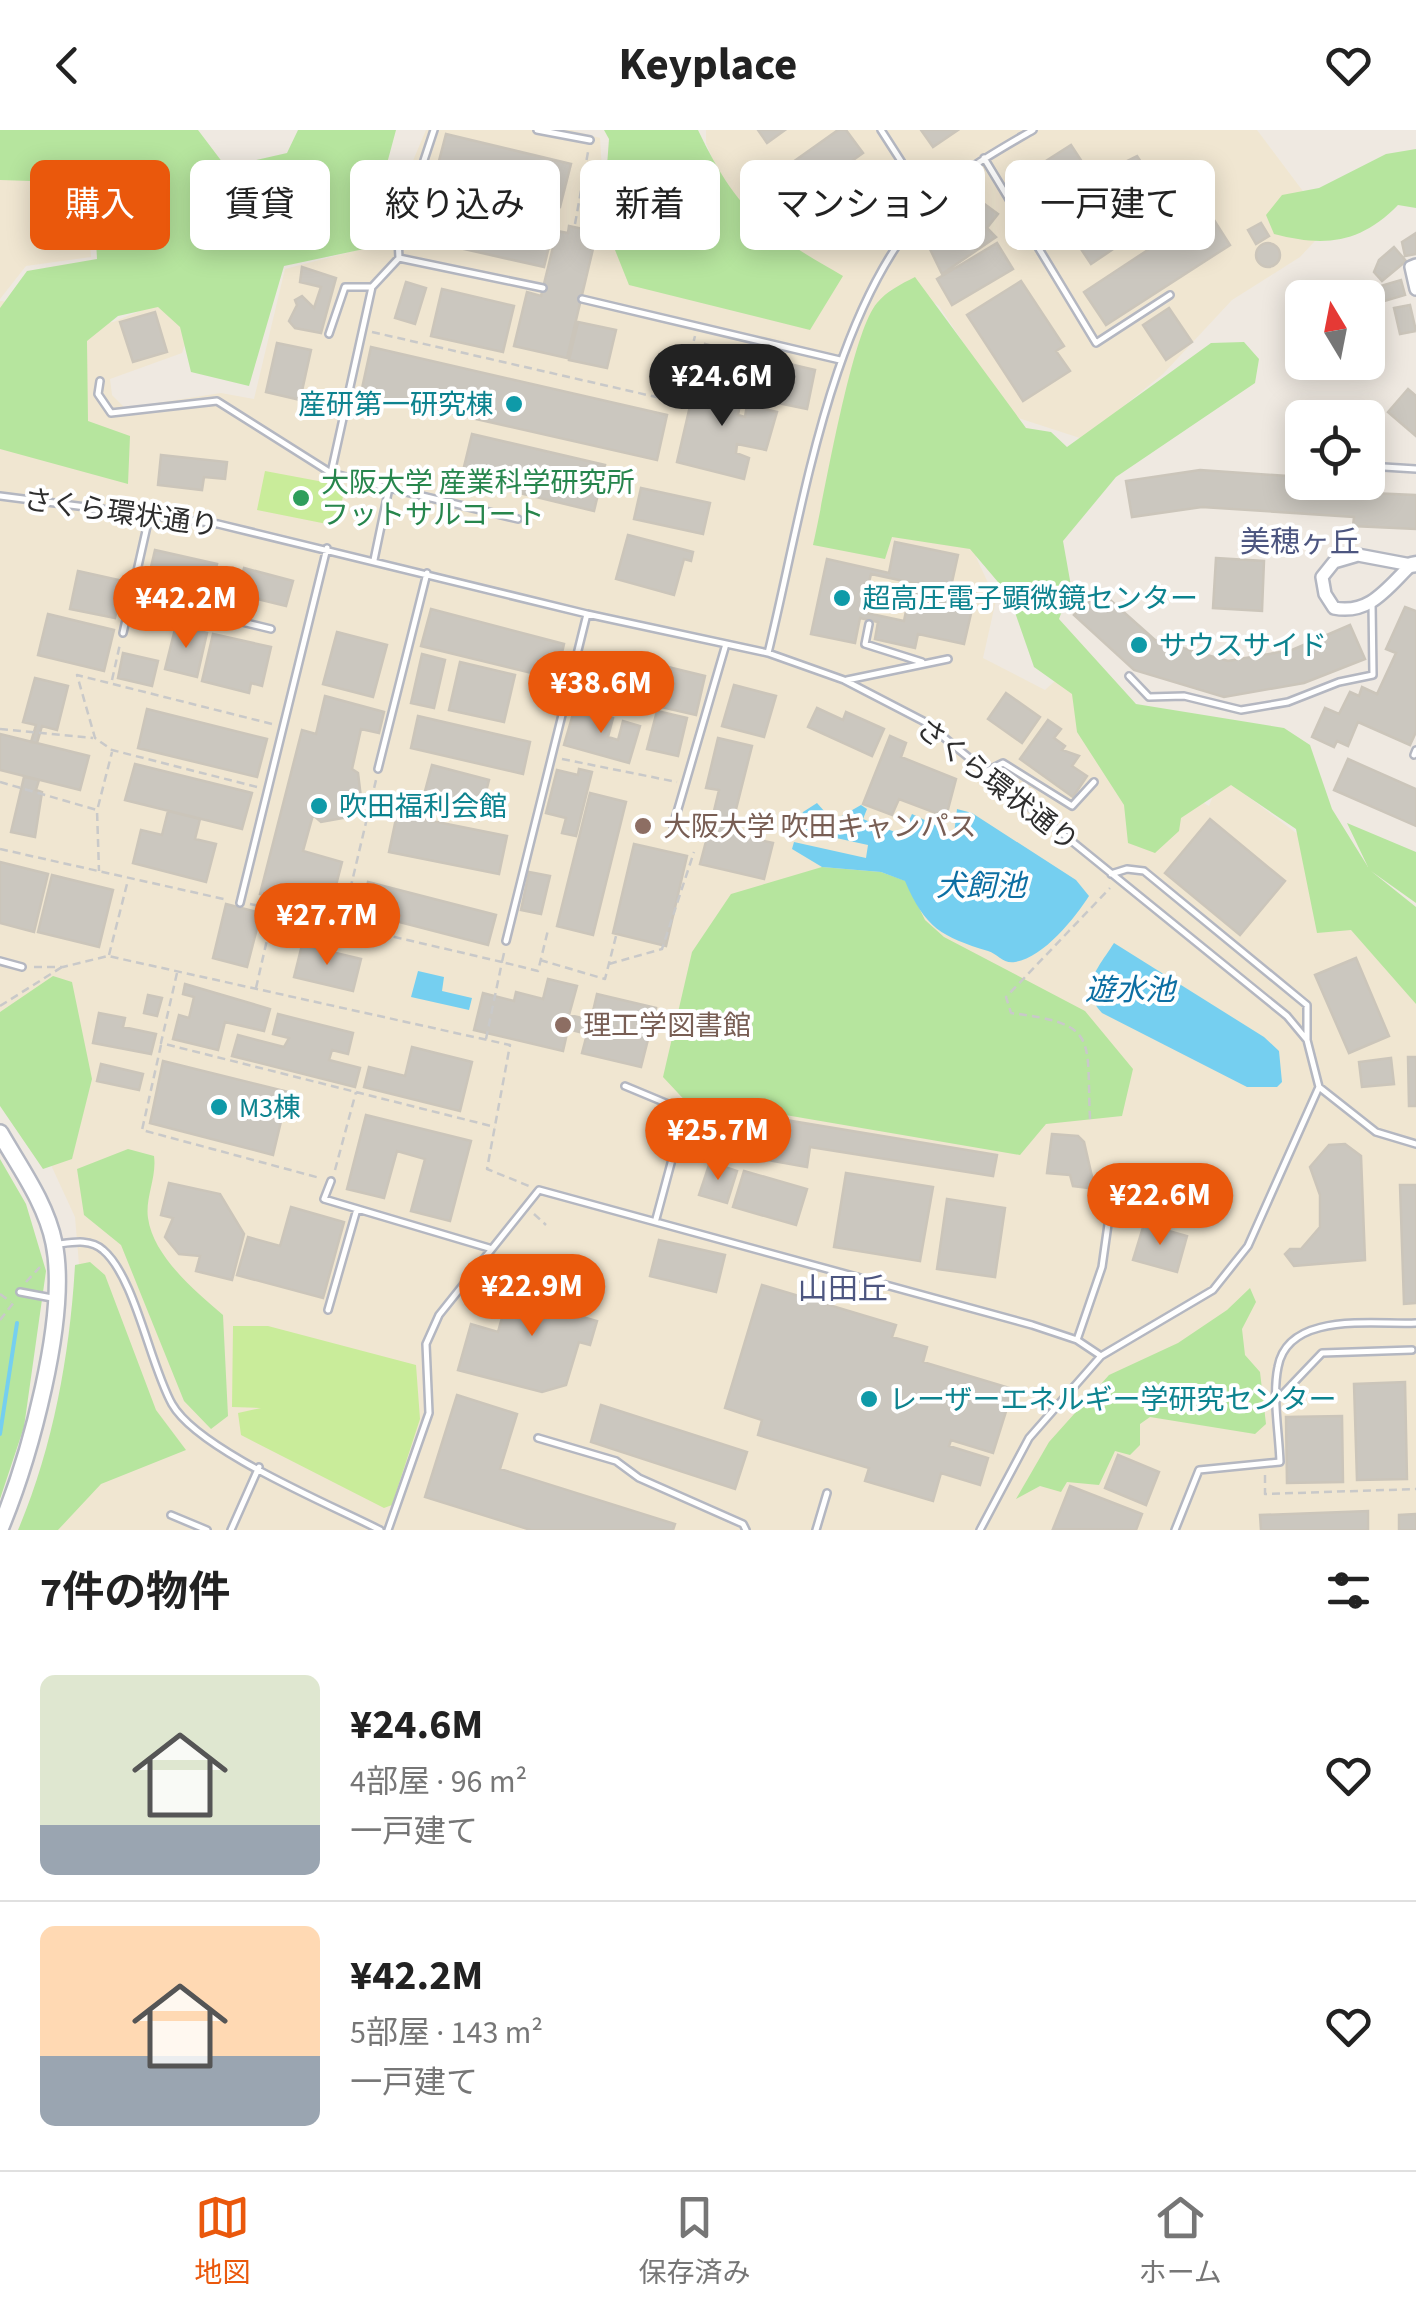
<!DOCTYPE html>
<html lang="ja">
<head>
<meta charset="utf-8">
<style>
  body { margin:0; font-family:"Source Sans 3","Noto Sans JP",sans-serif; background:#f2f2f2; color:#222; height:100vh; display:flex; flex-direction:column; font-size:38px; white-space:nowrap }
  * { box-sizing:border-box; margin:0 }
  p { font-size:32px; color:#767676 }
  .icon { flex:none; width:55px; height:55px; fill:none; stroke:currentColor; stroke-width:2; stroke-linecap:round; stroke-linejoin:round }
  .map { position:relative; height:1400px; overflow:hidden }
  .side { display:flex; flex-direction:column; background:#fff; flex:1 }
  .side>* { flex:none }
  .hud { position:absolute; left:30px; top:30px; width:1358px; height:90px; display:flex; gap:20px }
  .needle { width:65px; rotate:350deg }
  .tools { position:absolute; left:1285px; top:150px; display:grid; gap:20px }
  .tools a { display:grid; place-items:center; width:100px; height:100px; border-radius:15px; background:#fff; box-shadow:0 5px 25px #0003; font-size:50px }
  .price { position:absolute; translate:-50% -85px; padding:0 22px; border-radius:35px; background:#ea580c; color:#fff; font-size:32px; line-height:65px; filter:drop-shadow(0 2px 5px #0008) }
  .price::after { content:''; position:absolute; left:50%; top:60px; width:30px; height:22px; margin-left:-15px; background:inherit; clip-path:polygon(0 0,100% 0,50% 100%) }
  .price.selected { background:#222; color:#fff }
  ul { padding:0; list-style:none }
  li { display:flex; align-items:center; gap:30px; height:250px; padding:0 40px }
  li+li { border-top:2px solid #e0e0e0 }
  li span { display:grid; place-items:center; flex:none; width:280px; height:200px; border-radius:15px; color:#555 }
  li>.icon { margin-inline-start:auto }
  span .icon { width:120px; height:120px; fill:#fffc; stroke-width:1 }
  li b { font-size:42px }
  h2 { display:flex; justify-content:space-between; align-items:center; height:120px; padding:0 40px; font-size:42px }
  .pill { padding:0 35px; border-radius:15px; background:#fff; box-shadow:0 5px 25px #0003; font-size:35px; line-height:90px }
  .pill.selected { background:#ea580c; color:#fff }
  header { display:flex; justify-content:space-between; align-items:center; height:130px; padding:0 40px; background:#fff; font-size:45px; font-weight:700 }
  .dock { display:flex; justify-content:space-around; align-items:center; height:140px; border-top:2px solid #e0e0e0; background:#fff; font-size:28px; color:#767676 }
  .dock a { display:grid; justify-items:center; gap:5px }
  .dock .selected { color:#ea580c }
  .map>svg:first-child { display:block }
</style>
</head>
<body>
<header><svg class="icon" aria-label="back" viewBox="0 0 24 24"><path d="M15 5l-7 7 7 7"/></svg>Keyplace<svg class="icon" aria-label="heart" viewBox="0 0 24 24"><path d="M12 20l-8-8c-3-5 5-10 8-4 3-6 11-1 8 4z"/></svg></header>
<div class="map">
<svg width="1416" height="1400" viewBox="0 0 1416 1400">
  <rect width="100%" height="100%" fill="#efe9e1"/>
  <path fill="#f0e6d1" d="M426,0H571L600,8L604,73L628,94L728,67L706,13V0H1257L1329,96L1300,127L1232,170L1163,244L1083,309L1012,286L939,176L908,156L890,160L880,174L981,396L976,427L996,470L983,528L1045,560L1056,550L1073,563L1118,625L1209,676L1221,646L1312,715L1416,854V1400H46L83,1182L75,1087L45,1022L0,967V171L77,179L89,195L113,192L162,172L191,197L182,223L110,249L112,265L125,278L221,263L254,269L285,139L377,115Z
    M0,38L86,46L91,127L26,136L0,169Z"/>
  <path fill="#b6e59e" d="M0,0H198L226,37L287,23L298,0H396L364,119L284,136L249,256L191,242L180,197L158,177L118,186L87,211L88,291L130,306L128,354L0,319V178L27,141L97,129L93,53L0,50Z
    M604,0H698C738,84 765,101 843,146L810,200L629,155L603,90L609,9Z
    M1416,19V78L1398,75C1360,114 1324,117 1274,104L1266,85L1282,65L1319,58L1386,24Z
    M915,147L1026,298L1051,302L1067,317L1211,213L1244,212L1259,229L1255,253L1116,347L1063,411L1071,456L1059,489L1136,574L1284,598L1310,615L1332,679L1368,737L1347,693L1416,722V773L1371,741L1416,777V874L1351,800L1317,803L1296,699L1231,655L1181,688L1179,701L1155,723L1128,713L1124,675L1077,602L1072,564L1034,537L1009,465L970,419L892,407L885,429L813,415C824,368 851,203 877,173C887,161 901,154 915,147Z
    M822,737L881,742L906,751L925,790L944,807L1085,881L1133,939L1122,986L1046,994L1020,1025L744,978H692L663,947L692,822L731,764Z
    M53,846L72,852L92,949L72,1029L43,1039L0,976V882Z
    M128,1019L154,1026C157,1047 145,1068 148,1088C153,1126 196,1162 223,1185L228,1286L211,1299L184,1271L121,1115L84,1085L77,1039Z
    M0,1029L26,1074L46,1141L24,1297L0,1369Z
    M90,1132L105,1145L156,1280L186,1320L101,1354L58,1400H18C53,1318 70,1224 75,1135Z
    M1250,1158L1256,1172L1242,1199L1245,1225L1260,1242L1266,1294L1255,1304L1150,1287L1140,1294V1315L1130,1325L1115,1321L1099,1355L1067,1352L1061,1362L1040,1356L1016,1369L1049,1312L1109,1245L1178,1213L1227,1180Z"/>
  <path fill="#c9ec9a" d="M265,341L345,356L337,396L257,380Z
    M233,1196H268L416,1235L420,1289L392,1375L384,1378L241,1305L238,1283L261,1278L232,1277Z"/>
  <path fill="#75cff0" d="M817,673L833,691L861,675L867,679L863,689L902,705L912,684L954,704L957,679L972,683L1076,750L1089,766C1075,788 1043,828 1015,832C1003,834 998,824 988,821C942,807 925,798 905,751L881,742L822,737L792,719L794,712L866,728L868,715L795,699L803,682Z
    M1114,813L1264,907L1279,921L1282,952L1277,957H1247L1102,883C1078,858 1098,838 1114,813Z
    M418,841L444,847L442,861L472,868L469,880L411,867Z"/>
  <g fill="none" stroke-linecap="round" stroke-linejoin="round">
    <path stroke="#75cff0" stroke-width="4" d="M0,1304L17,1193"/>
  </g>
  <path fill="#cbc7bf" stroke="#cbc5ba" stroke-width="2.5" d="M758,0H785L767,13Z
    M838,0H846L863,23L814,58L822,69L864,38L884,66L823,109L776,44Z
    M921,0H958L933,17Z
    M446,4L571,34L560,77L435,46Z
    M1071,15L1131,107L1091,134L1063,92L1081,80L1075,71L1058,82L1030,41Z
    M1137,26L1141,32L1123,43L1119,35Z
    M1191,54L1230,115L1106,195L1084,162L1160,112L1143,85Z
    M479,65L514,72L510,89L554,96L544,137L424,110L434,68L476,81Z
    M979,70L998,84L987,98L996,107L942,144L928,115L967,90L963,85Z
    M1261,93L1269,106L1256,114L1248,100Z
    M569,96L597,102L567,228L514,216L527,162L541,166L557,101L568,103Z
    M1416,103V124L1405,126L1402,112Z
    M997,113L1013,139L952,175L937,149Z
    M1256 125a12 12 0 1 1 24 0a12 12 0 1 1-24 0Z
    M1394,117L1406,131L1382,151L1374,142L1379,130Z
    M302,137L336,148L321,203L295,198L289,191L297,175L295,170L302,166L314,178L321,157L300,152Z
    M1401,150L1405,165L1381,172L1379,167L1373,168L1370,159Z
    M1021,151L1064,216L1056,221L1070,241L1023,271L967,185Z
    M406,152L426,158L415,194L395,188Z
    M442,159L514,176L503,222L431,206Z
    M1410,175L1416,201L1400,204L1394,178Z
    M1169,178L1192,212L1166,230L1143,195Z
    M155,182L167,222L133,232L120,192Z
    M578,192L616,200L607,238L569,230Z
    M277,213L311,220L300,270L266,262Z
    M705,214L815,240L807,279L748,267L752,253L696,240Z
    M371,217L667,285L657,330L361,263Z
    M697,246L743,258L738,285L745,287L747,275L777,282L766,320L737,314L736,323L749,328L744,349L677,332Z
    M1408,259L1416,266V306L1388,282Z
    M472,304L605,335L594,381L461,349Z
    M161,325L227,332L225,349L204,347L202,360L158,355Z
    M1200,340L1302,347V352H1349L1348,362L1416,365V399L1353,396L1354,387L1202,377L1132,387L1126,351Z
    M641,358L710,373L703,404L634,389Z
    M628,405L693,422L691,431L684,429L674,465L616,449Z
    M895,412L958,425L950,461L871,444L862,482L904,491L910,462L973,475L964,514L918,504L915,518L875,509L878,492L860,488L855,513L811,504L827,429L889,443Z
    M155,420L217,434L208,468L147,454Z
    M1216,428L1264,431L1262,481L1213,478Z
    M244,438L293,451L286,476L237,464Z
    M78,441L123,451L115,488L70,479Z
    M1100,461L1155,510L1228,531L1292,520L1350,495L1365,529L1304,553L1224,567L1134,540L1074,485Z
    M1405,477L1416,481V602L1410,615L1358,592L1348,616L1337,611L1334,617L1312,607L1325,578L1339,584L1350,562L1359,566L1362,557L1377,564L1396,523L1386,519Z
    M431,479L564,514L556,549L421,516Z
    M48,484L114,500L104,541L38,525Z
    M176,495L207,503L197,547L165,539Z
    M337,502L387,515L373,567L323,554Z
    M213,504L271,517L262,556L251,553L249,563L202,551Z
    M123,523L158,531L152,556L118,548Z
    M422,524L445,530L434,578L411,573Z
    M631,528L705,546L696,585L622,568Z
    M460,532L515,545L504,592L449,580Z
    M35,548L68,556L57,600L42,596L37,613L31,612L36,595L23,592Z
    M734,555L776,566L764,607L722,596Z
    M1006,563L1040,587L1022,613L988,589Z
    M325,566L384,582L379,603L361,599L352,639L358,643L361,668L348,687L321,692L313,685L303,721L342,732L329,782L260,764L302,600L316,604Z
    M575,577L613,588L608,607L618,610L623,591L640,596L629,633L564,615Z
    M817,578L843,590L846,582L884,599L872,626L808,597Z
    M147,579L267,609L257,647L138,618Z
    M657,581L687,588L678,626L647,619Z
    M418,586L530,612L523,644L411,618Z
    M1048,590L1061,599L1054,608L1065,616L1062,620L1079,626L1072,636L1087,646L1073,667L1020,629Z
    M0,604L89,626L80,660L0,640Z
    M890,606L906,613L901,627L956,649L947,683L941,685L899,669L892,685L863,674Z
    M718,608L752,616L730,703L773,713L764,749L700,734L709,700L698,698L702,682L713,685L719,660L706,658Z
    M1348,629L1416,659V696L1334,660Z
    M135,634L252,663L242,699L125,670Z
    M432,635L489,650L479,690L421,676Z
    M579,639L592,642L576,706L562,703L566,688L546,683L557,640L578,645Z
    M24,647L39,650L36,660L42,662L35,707L11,702Z
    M590,663L626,672L593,805L557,796Z
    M168,681L200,689L195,709L216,714L206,752L133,733L141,700L162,705Z
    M397,684L507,706L499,744L389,722Z
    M1210,689L1285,751L1240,805L1165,743Z
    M634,714L687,726L666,816L613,803Z
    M0,732L48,744L34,802L0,793Z
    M529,742L550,746L541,784L521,780Z
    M52,745L113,760L99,817L38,802Z
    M368,752L496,785L488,815L361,782Z
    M226,774L261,783L247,837L213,828Z
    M302,815L361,829L353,861L294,847Z
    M1356,828L1389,906L1349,923L1315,845Z
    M548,849L577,856L569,885L591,890L597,864L656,878L641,937L582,923L587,904L568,899L563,921L474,900L483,863L514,871L516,862L543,869Z
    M185,854L270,879L264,901L225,892L218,920L173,909L179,885L189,888L194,867L183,864Z
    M148,865L162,868L157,886L144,883Z
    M99,883L125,888L123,897L156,904L151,924L93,913Z
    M278,884L353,903L348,924L332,920L329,930L360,938L355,957L232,926L238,905L284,917L289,908L273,904Z
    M412,917L472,932L460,981L364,957L369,937L405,946Z
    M1408,927H1416V976H1409Z
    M1391,928L1394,954L1362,957L1359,932Z
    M163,931L288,962L273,1025L150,993Z
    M101,934L143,944L139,960L97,951Z
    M743,983L997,1025L993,1046L810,1017L807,1037L750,1027L753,1009L740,1007Z
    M366,985L471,1011L450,1091L411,1081L425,1029L397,1021L384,1068L347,1059Z
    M1052,1004L1078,1006L1084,1012L1093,1051L1088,1058L1073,1056L1070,1045L1047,1043Z
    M1345,1014L1361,1026L1365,1130L1294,1136L1285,1124L1290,1119H1301L1320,1097V1065L1310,1037L1329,1015Z
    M710,1032L737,1041L727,1073L699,1065Z
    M744,1041L807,1059L796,1095L733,1077Z
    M846,1043L933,1057L920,1131L834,1117Z
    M169,1053L220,1064L244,1104L232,1150L196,1141L200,1126L179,1124L165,1107L173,1088L161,1085Z
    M1400,1055H1416V1173L1404,1174Z
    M947,1069L1005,1078L995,1147L937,1139Z
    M291,1077L344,1092L323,1168L237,1145L248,1107L280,1116Z
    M1144,1094L1187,1106L1177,1142L1133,1130Z
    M659,1110L725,1125L716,1162L650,1146Z
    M531,1146L586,1161L579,1186L597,1191L590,1215L579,1212L566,1255L542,1262L458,1240L471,1194L498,1202L508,1166L524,1171Z
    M762,1155L896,1195L892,1207L927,1217L923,1232L1013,1259L993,1323L951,1310L949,1316L988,1328L980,1355L941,1343L933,1371L865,1351L869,1338L758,1305L762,1290L725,1278Z
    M1405,1252L1407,1349L1357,1350L1354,1254Z
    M457,1265L517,1284L500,1339L675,1394L673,1400H531L425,1367Z
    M601,1275L747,1322L735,1359L591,1312Z
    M1342,1286L1343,1352L1287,1353L1286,1287Z
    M1118,1325L1159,1342L1146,1375L1105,1358Z
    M1070,1356L1142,1384L1136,1400L1053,1399Z
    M1368,1381V1400H1261L1260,1385Z
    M1416,1384V1400H1399V1385Z"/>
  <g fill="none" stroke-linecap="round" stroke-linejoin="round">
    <g stroke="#b4b7c1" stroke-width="10">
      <path id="service" d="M537,0L590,10
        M881,0L928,73
        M984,28L1096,213L1170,165
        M399,128L543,158
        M582,169L840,230
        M329,204L345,157H372
        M100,251L98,264L111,283L217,271L331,343
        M1368,336L1416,339
        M389,358L518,389
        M0,366L218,394L587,484L768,523L844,550L925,592L1287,886L1307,910L1319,957L1248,1116L1213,1160L1101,1226L1029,1308L980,1400
        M374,430L389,358L331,343L372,157L399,128L398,109L434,0
        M134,466L271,499
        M869,494L865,514L922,532
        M123,503L150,383
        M768,523C803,381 828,185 928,75C956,43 997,21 1033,0
        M1129,546L1149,567L1184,566L1241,580L1288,572L1339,552L1373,545L1372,473
        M847,550L948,529
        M1414,625L1416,620
        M378,639L427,443
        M985,642L1003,633L1072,676L1094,652
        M673,696L726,514
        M1111,744L1127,739L1144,741L1307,875V910
        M240,773L327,418
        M506,811L587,484
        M0,831L22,837
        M625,956L685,981L656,1089
        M1319,957L1376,1002L1416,1014
        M331,1051L324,1069L489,1118
        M59,1114C74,1112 91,1109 103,1120C135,1147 150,1235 172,1274C198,1320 329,1374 380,1400
        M20,1162L52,1168
        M328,1180L357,1079
        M1077,1210L1102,1137L1112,1066
        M1280,1267L1322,1223L1412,1220
        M538,1308L616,1331L639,1348L743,1394L746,1400
        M171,1385L207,1400
        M231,1400L259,1337
        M388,1400L429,1283L426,1214L439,1185L539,1060L1032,1195L1077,1210L1101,1226
        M816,1400L827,1363
        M1175,1400L1199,1340L1280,1332C1279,1302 1272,1266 1278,1237C1288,1181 1374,1195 1416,1193"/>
    </g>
    <g stroke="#b4b7c1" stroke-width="16">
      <path id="minor" d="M1416,135L1411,137L1416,159
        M1358,425L1411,435C1387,458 1370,485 1334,478L1325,464L1322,447L1334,432Z"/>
    </g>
    <g stroke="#b4b7c1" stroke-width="19">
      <path id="tertiary" d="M1411,435L1416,434"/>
    </g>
    <g stroke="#b4b7c1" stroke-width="20">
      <path id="secondary" d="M0,1003C20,1038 46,1073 54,1113C69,1187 29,1329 0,1399"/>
    </g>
    <path stroke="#c9c9c9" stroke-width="2.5" stroke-dasharray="8 5" stroke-linecap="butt" d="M575,94L588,22
      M372,202L678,272L695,206
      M112,550L120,514
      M0,599L93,608
      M562,629L677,652
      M0,652L97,680L99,741
      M257,657L112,620L95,608L77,545L276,595
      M98,677L112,622
      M0,719L228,770
      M250,774L342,794L376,650
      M343,795L502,832L486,909
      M504,823L502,832L538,841L548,800
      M109,825L128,750
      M540,830L605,849L616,806
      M609,834L662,819L694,722
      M34,837H63L108,826L510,915L487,1039L529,1056
      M177,843L161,913L495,997
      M256,858L274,779
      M0,876L62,837
      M161,915L142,1000L320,1048
      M1090,989C1086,908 1100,894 1011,883L1006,867L1110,758
      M335,1040L356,962
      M534,1084L546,1095
      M497,1126L517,1147
      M26,1152L40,1137
      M0,1164L11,1172
      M0,1190L14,1172
      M1265,1345V1364L1416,1359"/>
    <use href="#service" stroke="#fff" stroke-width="5"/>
    <use href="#minor" stroke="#fff" stroke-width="11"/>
    <use href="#tertiary" stroke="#fff" stroke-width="14"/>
    <use href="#secondary" stroke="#fff" stroke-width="15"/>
  </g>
  <g fill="#0f9aa8" stroke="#fff" stroke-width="4">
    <circle cx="514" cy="274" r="10"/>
    <circle cx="842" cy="468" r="10"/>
    <circle cx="1139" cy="515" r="10"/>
    <circle cx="319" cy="676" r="10"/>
    <circle cx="219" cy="977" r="10"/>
    <circle cx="869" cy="1269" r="10"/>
  </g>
  <circle fill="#2e9e5b" stroke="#fff" stroke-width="4" cx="301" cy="368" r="10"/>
  <g fill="#8d6e63" stroke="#fff" stroke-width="4">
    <circle cx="643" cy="696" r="10"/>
    <circle cx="563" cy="895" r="10"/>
  </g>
  <g text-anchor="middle" stroke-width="8" stroke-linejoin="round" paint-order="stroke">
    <g font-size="28" fill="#0d838f" stroke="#fff" text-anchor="start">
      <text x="494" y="284" text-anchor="end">産研第一研究棟</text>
      <text x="862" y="478">超高圧電子顕微鏡センター</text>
      <text x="1159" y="525">サウスサイド</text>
      <text x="339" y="686">吹田福利会館</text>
      <text x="239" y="987">M3棟</text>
      <text x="889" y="1279">レーザーエネルギー学研究センター</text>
    </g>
    <g font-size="28" fill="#27864d" stroke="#fff" text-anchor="start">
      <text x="321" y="362">大阪大学 産業科学研究所<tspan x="321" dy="32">フットサルコート</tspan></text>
    </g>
    <g font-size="28" fill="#2e2e2e" stroke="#fff">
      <text transform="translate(121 382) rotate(8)" y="10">さくら環状通り</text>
      <text transform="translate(998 654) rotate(38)" y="10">さくら環状通り</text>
    </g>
    <g font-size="28" fill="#785e54" stroke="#fff" text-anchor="start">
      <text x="663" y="706">大阪大学 吹田キャンパス</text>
      <text x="583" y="905">理工学図書館</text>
    </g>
    <g font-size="30" fill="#4d5680" stroke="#fff">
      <text x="1300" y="422">美穂ヶ丘</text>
      <text x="843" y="1169">山田丘</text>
    </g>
    <g font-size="30" font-style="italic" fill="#0d6fa3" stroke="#fff">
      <text x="981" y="766">犬飼池</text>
      <text x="1130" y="870">遊水池</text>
    </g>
  </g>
</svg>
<div class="tools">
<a><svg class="needle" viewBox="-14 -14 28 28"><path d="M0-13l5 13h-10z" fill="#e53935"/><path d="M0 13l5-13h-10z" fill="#767676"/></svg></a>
<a><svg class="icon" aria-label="locate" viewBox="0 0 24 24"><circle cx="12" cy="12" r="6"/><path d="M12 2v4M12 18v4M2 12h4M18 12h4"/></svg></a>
</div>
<b class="price selected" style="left:722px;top:299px">¥24.6M</b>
<b class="price" style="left:186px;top:521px">¥42.2M</b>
<b class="price" style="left:601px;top:606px">¥38.6M</b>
<b class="price" style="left:327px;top:838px">¥27.7M</b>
<b class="price" style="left:718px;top:1053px">¥25.7M</b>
<b class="price" style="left:1160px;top:1118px">¥22.6M</b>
<b class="price" style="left:532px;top:1209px">¥22.9M</b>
<div class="hud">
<a class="pill selected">購入</a>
<a class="pill">賃貸</a>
<a class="pill">絞り込み</a>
<a class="pill">新着</a>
<a class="pill">マンション</a>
<a class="pill">一戸建て</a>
</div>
</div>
<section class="side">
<h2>7件の物件<svg class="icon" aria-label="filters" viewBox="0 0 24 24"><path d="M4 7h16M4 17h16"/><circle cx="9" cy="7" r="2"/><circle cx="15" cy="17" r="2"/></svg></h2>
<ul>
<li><span style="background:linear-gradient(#dfe7d0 75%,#9aa5b1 0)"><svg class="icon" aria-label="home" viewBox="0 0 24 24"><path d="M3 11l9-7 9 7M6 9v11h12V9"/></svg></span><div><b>¥24.6M</b><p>4部屋 · 96 m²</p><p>一戸建て</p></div><svg class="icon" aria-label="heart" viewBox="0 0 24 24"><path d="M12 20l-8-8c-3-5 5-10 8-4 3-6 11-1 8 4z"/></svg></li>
<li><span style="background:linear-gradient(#ffd9b3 65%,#9aa5b1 0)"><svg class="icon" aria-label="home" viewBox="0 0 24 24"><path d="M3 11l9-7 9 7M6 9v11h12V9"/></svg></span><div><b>¥42.2M</b><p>5部屋 · 143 m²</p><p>一戸建て</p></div><svg class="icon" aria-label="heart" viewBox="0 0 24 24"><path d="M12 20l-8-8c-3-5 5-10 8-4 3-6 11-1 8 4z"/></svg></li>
</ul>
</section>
<nav class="dock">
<a class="selected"><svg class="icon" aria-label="map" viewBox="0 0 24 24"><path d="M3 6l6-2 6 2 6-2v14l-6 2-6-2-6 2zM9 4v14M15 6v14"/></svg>地図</a>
<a><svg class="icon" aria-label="saved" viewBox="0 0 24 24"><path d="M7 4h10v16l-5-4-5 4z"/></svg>保存済み</a>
<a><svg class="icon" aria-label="home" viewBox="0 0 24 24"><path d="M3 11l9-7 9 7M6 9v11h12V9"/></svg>ホーム</a>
</nav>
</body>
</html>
